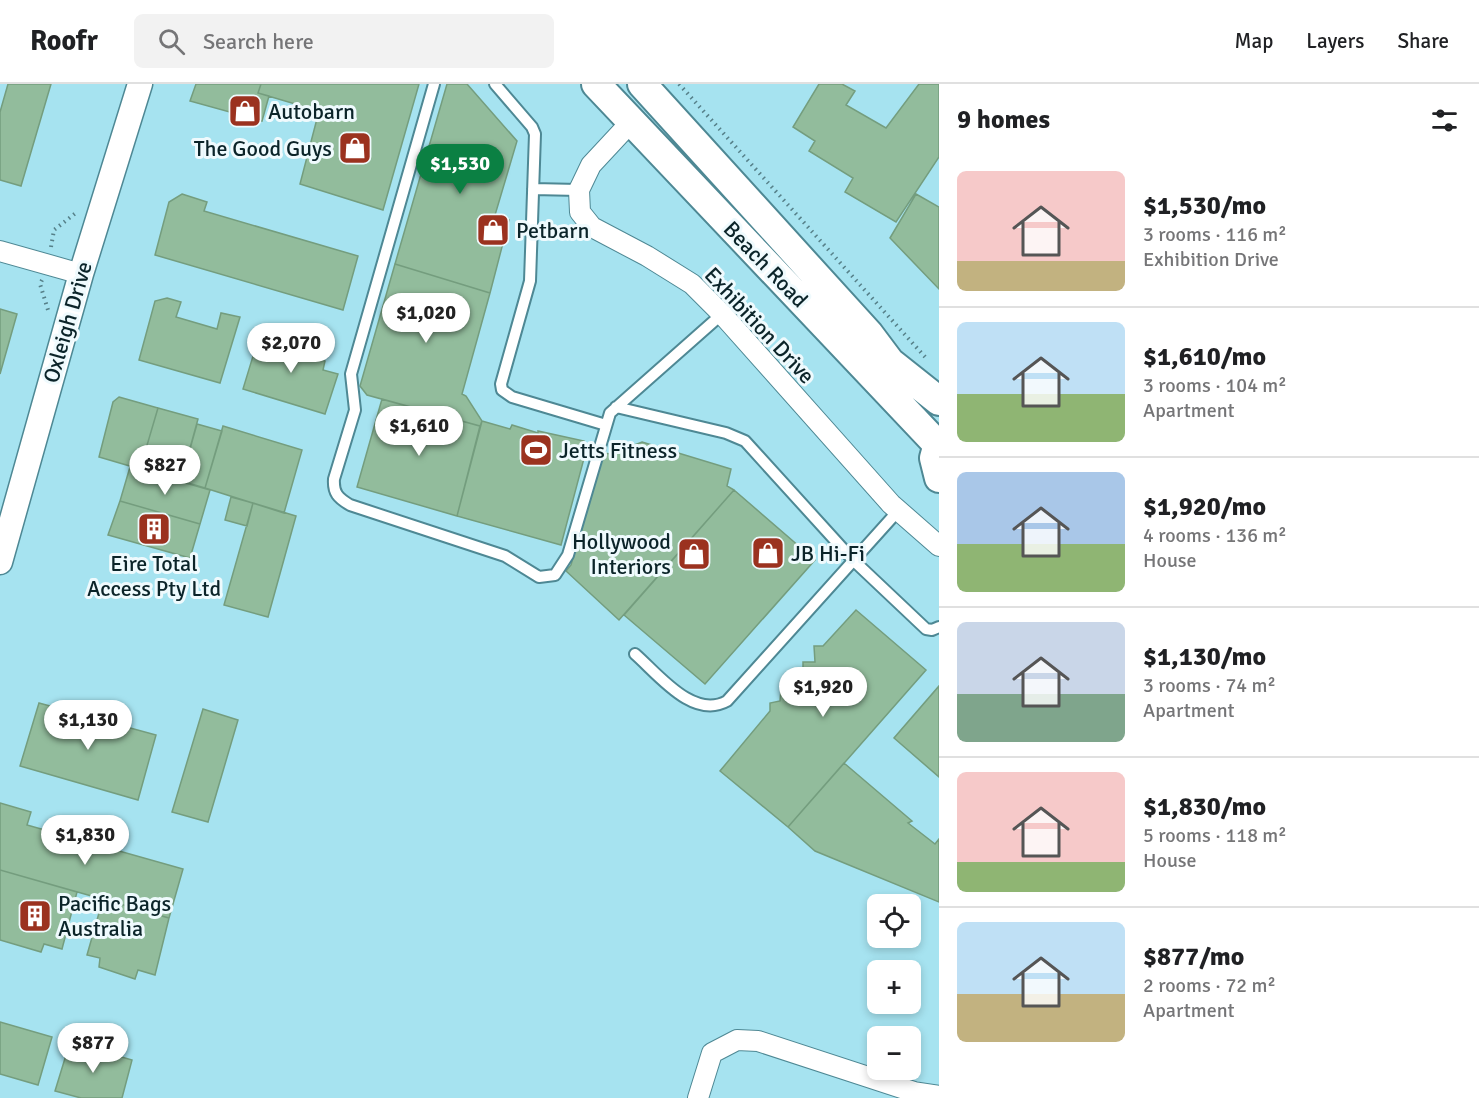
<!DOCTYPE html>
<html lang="en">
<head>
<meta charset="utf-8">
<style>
  body { margin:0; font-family:Signika,sans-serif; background:#f2f2f2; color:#202124; height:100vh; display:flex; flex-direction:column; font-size:22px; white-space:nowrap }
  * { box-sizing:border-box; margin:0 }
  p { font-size:20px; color:#757577 }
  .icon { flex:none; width:33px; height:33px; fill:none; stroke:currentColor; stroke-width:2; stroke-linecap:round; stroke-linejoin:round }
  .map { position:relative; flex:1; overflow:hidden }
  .panel { display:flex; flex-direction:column; background:#fff; width:540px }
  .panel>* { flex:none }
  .controls { position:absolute; left:867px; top:810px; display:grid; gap:12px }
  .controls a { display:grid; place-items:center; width:54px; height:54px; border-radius:9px; background:#fff; box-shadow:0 3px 9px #0003; font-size:30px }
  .price { position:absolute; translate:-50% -51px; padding:0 14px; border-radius:21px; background:#fff; color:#222; font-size:20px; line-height:39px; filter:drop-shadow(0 2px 3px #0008) }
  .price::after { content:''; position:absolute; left:50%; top:36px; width:18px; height:14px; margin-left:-9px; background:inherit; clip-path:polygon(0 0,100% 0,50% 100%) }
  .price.on { background:#0b8043; color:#fff }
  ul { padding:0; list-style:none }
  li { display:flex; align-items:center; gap:18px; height:150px; padding:0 18px }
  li+li { border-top:2px solid #e0e0e0 }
  li span { display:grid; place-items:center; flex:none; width:168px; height:120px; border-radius:9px; color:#555 }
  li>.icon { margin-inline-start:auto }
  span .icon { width:72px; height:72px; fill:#fffc; stroke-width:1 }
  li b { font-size:26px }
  h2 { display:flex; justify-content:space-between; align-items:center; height:72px; padding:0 18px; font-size:26px }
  header { display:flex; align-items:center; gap:36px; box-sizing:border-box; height:84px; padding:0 30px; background:#fff; border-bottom:2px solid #e0e0e0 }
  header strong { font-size:28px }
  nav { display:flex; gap:33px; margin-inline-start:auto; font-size:21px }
  .search { width:420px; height:54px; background:#f2f2f2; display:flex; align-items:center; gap:15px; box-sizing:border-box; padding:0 21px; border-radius:9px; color:#757577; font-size:22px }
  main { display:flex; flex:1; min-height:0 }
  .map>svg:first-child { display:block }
</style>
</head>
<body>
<header>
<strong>Roofr</strong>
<div class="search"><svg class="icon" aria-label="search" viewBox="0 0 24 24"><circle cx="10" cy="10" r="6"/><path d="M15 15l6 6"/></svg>Search here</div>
<nav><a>Map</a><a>Layers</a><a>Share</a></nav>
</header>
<main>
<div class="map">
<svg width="939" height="1014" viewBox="0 0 939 1014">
  <rect width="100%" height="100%" fill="#a6e3f0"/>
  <path fill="#92bc9c" stroke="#749d7e" stroke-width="1.5" d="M8,0H51L21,102L0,96V28Z
    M196,0H261L258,9L269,12L262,37L190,17Z
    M261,0H419L383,126L300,100L319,27L258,9Z
    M447,0H467L517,57L495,131L509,136L490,209L395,180Z
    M819,0H842L855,7L846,21L886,44L919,0H939V73L896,138L845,108L853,94L809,67L815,57L793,43Z
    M182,110L207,118L204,127L358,172L343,226L155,171L169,118Z
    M916,110L939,123V205L890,154Z
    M395,180L490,209L462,310L466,312L482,337L480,342L367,311L360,302Z
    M167,214L181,218L176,233L217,245L221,229L240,233L220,299L139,276L155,217Z
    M0,225L17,230L0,290Z
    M280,246L313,255L309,273L325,277L323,286L338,290L325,330L243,305L257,259L274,263Z
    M119,313L158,324L140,385L99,373L113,318Z
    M382,315L480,342L457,432L357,403Z
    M158,324L198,335L181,397L140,385Z
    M482,337L510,345L512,341L538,349V347L584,357L583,362L587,363L561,461L457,432Z
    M197,340L222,347L205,404L181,397Z
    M223,342L302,366L284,429L205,404Z
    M642,358L731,385L727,402L734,406L619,536L566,487L571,481L603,369L611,370Z
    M130,383L210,406L200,440L120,417Z
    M734,406L815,476L705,600L624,531Z
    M231,413L253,419L247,442L225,436Z
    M120,417L200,440L190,474L108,451Z
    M253,419L296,432L268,533L224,521Z
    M856,526L926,586L788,743L720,687L770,627V619L780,617L781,605L794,603L793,592L803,591V578H815L814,562H823Z
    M939,602V693L894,654Z
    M39,619L156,651L138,716L20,682Z
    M203,625L238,636L208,738L172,728Z
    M844,679L912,737L908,739L935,760L939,755V818L815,767L788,743Z
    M0,719L31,728L27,741L183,785L169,834L0,786Z
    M0,786L77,808L62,865L44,860L41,868L0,856Z
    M103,815L169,834L155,891L138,886L135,895L99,883L100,874L87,871Z
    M0,938L52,953L38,1001L0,990Z
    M70,958L132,976L122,1014H81L55,1007Z"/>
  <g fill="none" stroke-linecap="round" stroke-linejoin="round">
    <g stroke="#4e8894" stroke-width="14">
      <path id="service" d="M434,0L351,290L355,326L334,395C333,409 338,414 350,421L505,472L539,493L555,491L568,471L610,329L722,230
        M495,0L532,43L535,50L530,197L501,300L502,306L512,313L606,341
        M533,105L579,106
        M616,323L726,349L745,357L853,476L926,545L932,546L939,543
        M635,570C658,590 693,636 727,617L898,427"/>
    </g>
    <g stroke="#4e8894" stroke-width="22">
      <path id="minor" d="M631,38L591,81L579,106L580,128L592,143L647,172L692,200L722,230L891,420L939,462
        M0,167L81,190
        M698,1014L712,969L737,956L758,957L914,1008L939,1012"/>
    </g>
    <g stroke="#4e8894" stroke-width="27">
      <path id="tertiary" d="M0,478L81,190L140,0"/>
    </g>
    <g stroke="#4e8894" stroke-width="32">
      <path id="secondary" d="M596,0L937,360
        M642,0L869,250L890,278L939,317
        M939,356L934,374L939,394"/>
    </g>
    <path stroke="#568089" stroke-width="4" stroke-dasharray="1.5 4.5" stroke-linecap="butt" d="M679,0L926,274
      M51,163L54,146L77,128
      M42,196L40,200L48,226"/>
    <use href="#service" stroke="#fff" stroke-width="10"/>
    <use href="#minor" stroke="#fff" stroke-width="20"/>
    <use href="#tertiary" stroke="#fff" stroke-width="24"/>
    <use href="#secondary" stroke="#fff" stroke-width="28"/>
  </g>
  <defs>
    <g id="shop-square" transform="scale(1.725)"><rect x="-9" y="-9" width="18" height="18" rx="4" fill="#9b321f" stroke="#effafd"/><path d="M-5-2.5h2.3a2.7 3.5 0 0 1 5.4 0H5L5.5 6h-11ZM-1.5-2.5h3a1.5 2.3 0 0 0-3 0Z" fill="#fff"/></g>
    <g id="stadium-square" transform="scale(1.725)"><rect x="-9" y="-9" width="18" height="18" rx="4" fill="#9b321f" stroke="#effafd"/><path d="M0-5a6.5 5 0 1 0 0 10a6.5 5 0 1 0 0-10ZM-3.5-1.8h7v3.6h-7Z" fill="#fff"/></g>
    <g id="building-square" transform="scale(1.725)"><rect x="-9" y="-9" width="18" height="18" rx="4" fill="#9b321f" stroke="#effafd"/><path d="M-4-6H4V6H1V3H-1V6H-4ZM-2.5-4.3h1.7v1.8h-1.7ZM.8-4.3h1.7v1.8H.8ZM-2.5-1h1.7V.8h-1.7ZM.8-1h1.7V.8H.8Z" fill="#fff"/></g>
  </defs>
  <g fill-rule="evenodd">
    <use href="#shop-square" x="245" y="27"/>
    <use href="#shop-square" x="355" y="64"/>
    <use href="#shop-square" x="493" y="146"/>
    <use href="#stadium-square" x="536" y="366"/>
    <use href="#building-square" x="154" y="445"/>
    <use href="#shop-square" x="768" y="469"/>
    <use href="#shop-square" x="694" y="470"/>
    <use href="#building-square" x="35" y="832"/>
  </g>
  <g text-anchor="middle" stroke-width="6" stroke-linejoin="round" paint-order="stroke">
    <g font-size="22" fill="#0b2429" stroke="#effafd" text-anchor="start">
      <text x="268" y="35">Autobarn</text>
      <text x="332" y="72" text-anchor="end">The Good Guys</text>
      <text x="516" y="154">Petbarn</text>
      <text x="559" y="374">Jetts Fitness</text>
      <text x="671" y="465" text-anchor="end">Hollywood<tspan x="671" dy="25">Interiors</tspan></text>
      <text x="791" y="477">JB Hi-Fi</text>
      <text x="154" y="487" text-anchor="middle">Eire Total<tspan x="154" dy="25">Access Pty Ltd</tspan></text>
      <text x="58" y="827">Pacific Bags<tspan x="58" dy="25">Australia</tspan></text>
    </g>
    <g font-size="22" fill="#0b2429" stroke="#effafd">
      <text transform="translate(766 180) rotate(46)" y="8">Beach Road</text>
      <text transform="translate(67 238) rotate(-74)" y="8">Oxleigh Drive</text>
      <text transform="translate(760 241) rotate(47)" y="8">Exhibition Drive</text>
    </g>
  </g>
</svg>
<div class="controls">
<a><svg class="icon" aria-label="locate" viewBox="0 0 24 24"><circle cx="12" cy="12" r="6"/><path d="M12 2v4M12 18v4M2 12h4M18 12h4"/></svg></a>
<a>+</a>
<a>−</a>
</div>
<b class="price on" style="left:460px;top:111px">$1,530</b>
<b class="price" style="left:426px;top:260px">$1,020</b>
<b class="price" style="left:291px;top:290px">$2,070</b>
<b class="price" style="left:419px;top:373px">$1,610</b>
<b class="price" style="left:165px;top:412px">$827</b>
<b class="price" style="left:823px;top:634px">$1,920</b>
<b class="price" style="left:88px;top:667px">$1,130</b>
<b class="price" style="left:85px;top:782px">$1,830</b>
<b class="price" style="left:93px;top:990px">$877</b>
</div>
<section class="panel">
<h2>9 homes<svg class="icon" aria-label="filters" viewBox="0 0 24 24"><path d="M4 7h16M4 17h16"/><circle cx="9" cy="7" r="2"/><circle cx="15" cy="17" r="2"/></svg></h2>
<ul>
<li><span style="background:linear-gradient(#f6c9c9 75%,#c2b280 0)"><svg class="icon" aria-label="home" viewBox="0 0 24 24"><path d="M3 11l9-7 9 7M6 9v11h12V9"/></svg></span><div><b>$1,530/mo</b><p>3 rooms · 116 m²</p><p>Exhibition Drive</p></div></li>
<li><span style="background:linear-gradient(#bfe0f5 60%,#8fb573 0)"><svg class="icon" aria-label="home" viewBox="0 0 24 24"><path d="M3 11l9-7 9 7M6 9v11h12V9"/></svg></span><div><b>$1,610/mo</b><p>3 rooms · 104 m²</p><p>Apartment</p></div></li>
<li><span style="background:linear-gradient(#a9c7e8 60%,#8fb573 0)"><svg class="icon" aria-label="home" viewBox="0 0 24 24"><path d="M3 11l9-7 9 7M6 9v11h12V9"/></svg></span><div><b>$1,920/mo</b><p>4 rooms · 136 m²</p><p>House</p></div></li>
<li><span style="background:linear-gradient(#c9d6e8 60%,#7fa58c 0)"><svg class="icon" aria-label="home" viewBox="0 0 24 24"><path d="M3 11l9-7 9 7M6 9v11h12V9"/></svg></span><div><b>$1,130/mo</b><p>3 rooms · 74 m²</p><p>Apartment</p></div></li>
<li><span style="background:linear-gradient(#f6c9c9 75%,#8fb573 0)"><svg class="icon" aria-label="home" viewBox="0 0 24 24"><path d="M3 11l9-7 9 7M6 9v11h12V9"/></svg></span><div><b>$1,830/mo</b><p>5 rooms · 118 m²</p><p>House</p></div></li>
<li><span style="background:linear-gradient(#bfe0f5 60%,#c2b280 0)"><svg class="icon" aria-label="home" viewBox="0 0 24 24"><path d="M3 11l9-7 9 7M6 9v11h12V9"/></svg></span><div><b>$877/mo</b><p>2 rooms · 72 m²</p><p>Apartment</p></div></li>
</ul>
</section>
</main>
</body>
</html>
